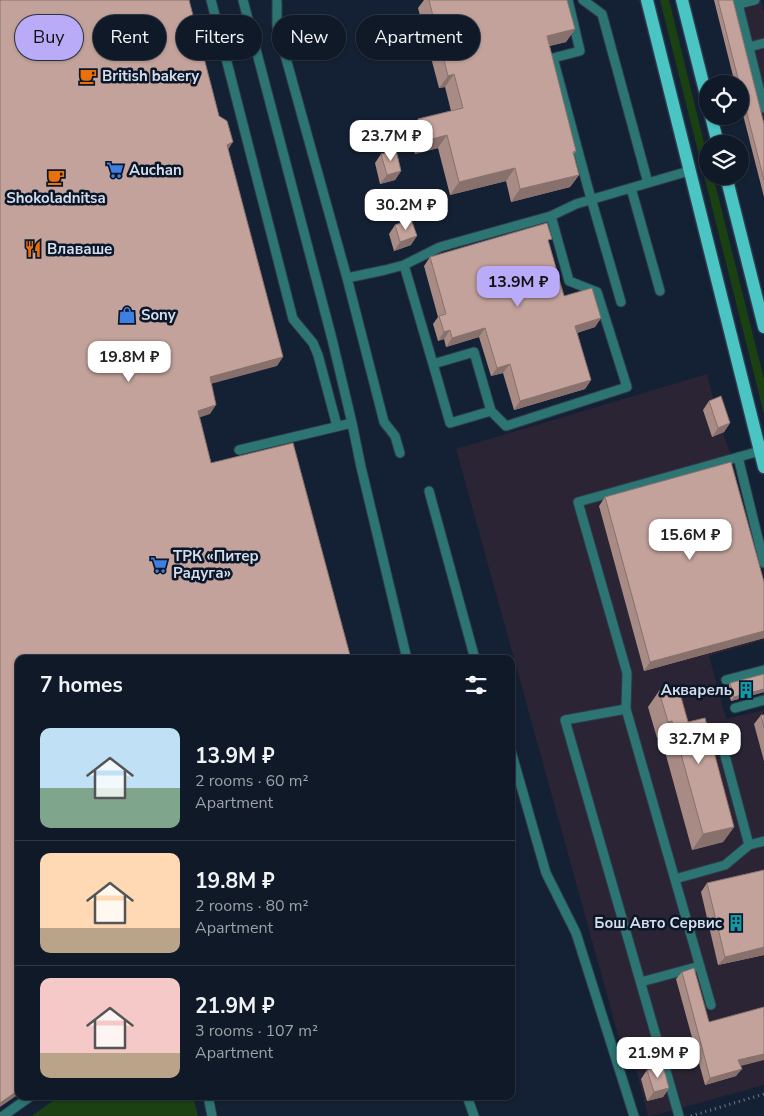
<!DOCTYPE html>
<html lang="en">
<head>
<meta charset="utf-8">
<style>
  body { margin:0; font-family:"Nunito Sans",sans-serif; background:#18222f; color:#f1f3f6; height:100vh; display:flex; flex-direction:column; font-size:19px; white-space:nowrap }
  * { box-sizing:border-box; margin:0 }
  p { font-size:16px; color:#9ba0a7 }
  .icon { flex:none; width:28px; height:28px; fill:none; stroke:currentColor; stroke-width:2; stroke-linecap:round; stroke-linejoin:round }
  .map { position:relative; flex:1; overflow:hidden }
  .drawer { position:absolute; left:15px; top:655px; width:500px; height:445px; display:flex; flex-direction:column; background:#0f1927; border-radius:10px; box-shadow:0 1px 4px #0004,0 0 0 1px #2f3844 }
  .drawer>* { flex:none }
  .banner { position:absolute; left:15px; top:15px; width:500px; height:45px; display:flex; gap:10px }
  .fabs { position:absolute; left:699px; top:75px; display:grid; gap:10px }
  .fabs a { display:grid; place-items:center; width:50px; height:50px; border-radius:50%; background:#0f1927; box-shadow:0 1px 4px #0004,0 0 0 1px #2f3844; font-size:25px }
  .price { position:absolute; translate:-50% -42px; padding:0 11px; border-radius:10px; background:#fff; color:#222; font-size:16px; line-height:32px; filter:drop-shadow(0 1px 2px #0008) }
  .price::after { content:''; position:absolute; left:50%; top:30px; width:15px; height:11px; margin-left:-8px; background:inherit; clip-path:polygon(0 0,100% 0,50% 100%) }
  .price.selected { background:#b9abf7; color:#111 }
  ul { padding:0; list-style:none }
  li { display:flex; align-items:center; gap:15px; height:125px; padding:0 25px }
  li+li { border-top:1px solid #2f3844 }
  li span { display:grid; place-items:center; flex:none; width:140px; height:100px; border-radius:10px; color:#555 }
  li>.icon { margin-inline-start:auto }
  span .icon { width:60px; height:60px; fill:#fffc; stroke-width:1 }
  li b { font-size:21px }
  h2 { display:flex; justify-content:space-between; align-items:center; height:60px; padding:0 25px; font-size:21px }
  .tag { padding:0 18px; border-radius:22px; background:#0f1927; box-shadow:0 1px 4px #0004,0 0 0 1px #2f3844; font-size:18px; line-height:45px }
  .tag.selected { background:#b9abf7; color:#111 }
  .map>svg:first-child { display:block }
</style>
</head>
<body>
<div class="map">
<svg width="764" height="1116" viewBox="0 0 764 1116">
  <rect width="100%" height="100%" fill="#142134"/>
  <path fill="#2b2434" d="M715,0H761L764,13V197L740,101V84Z
    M707,374L715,405L724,432L725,440L729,450L764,584V640L709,656L726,719L764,710V1085L652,1116H648L637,1073L620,1042L456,449Z"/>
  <path fill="#1b4112" d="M660,0H669L707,155L708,176H713L764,379V414Z
    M59,1096H193L198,1116H32Z"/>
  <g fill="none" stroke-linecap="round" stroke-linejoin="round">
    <g stroke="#2f3b4d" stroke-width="11">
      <path id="service" d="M211,0L293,319L313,343L318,355L337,426
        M243,0L332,339L352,423L361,467L407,659
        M568,0L580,51L553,58L588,188L621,302
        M583,0L602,14L648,183
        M737,0L764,108
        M277,2V26L347,278L384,422L395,436L400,453
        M738,4L755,0
        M749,47L764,43
        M631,188L660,291
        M347,278L385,270L404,265
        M433,364L404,265L440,247L551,216L576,204L689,171
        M491,411L450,423L433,364L474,352L491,411L506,426L627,387L597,292L569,281L551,216
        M239,450L352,423
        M738,457L764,563
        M429,491L475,659
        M726,680L764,670
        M735,708L764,700
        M626,709L711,1005
        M720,737L749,845
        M511,751L546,873L576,933L634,1116
        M675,879L725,865L749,845L764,841
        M641,982L700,966
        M208,1096L212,1116
        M467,1096L474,1116
        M3,1116L31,1096
        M679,1116L565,720L626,709L627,673L578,502L760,451"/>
    </g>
    <g stroke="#2f3b4d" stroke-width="15">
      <path id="primary" d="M647,0L764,467
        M682,0L708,103
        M711,116L718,144
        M726,176L764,327"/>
    </g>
    <path stroke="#717b8b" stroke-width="3" stroke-dasharray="1 4" stroke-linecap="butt" d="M691,1116L764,1094"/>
    <use href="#service" stroke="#2c7573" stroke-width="9"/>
    <use href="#primary" stroke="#4ac5c3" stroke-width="12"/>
  </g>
  <path fill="#a88b85" d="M424,0H567L575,29L566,42L549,46L576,151L573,155L579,175L570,187L511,202L506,181L450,195L438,148L415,154L409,132L418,119L451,111L445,87L439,88L418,8Z
    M714,0H733L764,124V197L740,103V84H735Z
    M381,154L401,171L395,180L380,184L375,163Z
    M395,225L411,245L394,251L389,234Z
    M549,243L564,296L601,318L595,327L577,333L591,380L585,389L514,410L503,373L491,376L479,337L446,347L444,339L438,341L433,324L438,317L424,266L430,257Z
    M709,401L730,423L724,432L712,437L703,410Z
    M605,497L764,582V638L644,671L599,506Z
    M764,674V692L731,701L727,688L730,683Z
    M659,691L688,722L734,827L723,842L692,850L661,737L657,738L648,707Z
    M761,715H764V761L754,724Z
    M764,870V955L718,965L701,892L707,883Z
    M682,972L709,1022L741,1066L736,1076L705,1085L676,979Z
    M647,1070L669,1088L663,1097L647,1101L641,1079Z"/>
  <path fill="#88716c" d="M575,29L566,42L538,49L547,36Z
    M454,74L445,87L439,88L448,76Z
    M447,135L438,148L415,154L424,141Z
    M233,142L227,151V145Z
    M515,168L506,181L450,195L459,182Z
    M401,171L395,180L380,184L387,175Z
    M579,175L570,187L511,202L520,189Z
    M417,236L411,245L394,251L400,242Z
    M601,318L595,327L569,335L575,326Z
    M485,328L479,337L446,347L452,338Z
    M450,330L444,339L438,341L444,332Z
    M283,357L277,366L203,386L210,377Z
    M510,364L503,373L491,376L497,368Z
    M591,380L585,389L514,410L520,401Z
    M216,405L210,414L192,420L198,411Z
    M730,423L724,432L712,437L718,428Z
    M764,631V638L644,671L650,662Z
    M764,689V692L731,701L734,697Z
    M672,721L661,737L657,738L668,722Z
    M734,827L723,842L692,850L703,834Z
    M764,947V955L718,965L725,957Z
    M764,1054V1060L733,1068L738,1060Z
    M742,1069L736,1076L705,1085L710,1078Z
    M669,1088L663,1097L647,1101L654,1092Z
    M19,1090V1094L0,1107V1103Z"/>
  <path fill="#c3a29b" stroke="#88716c" d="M0,0H189L219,116L227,121L233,142L227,145L283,357L210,377L216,405L198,411L211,463L293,443L351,659H19V1090L0,1103Z
    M429,0H567L575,29L547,36L576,151L573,152L579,175L520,189L515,168L459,182L447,135L424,141L418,119L463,108L454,74L448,76Z
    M718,0H733L764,124V180Z
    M396,150L401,171L387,175L381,154Z
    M411,219L417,236L400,242L395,225Z
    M547,223L552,239L548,240L564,296L592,288L601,318L575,326L591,380L520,401L510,364L497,368L485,328L452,338L450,330L444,332L439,316L446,314L430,257Z
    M721,396L730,423L718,428L709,401Z
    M731,462L764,582V631L650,662L605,497Z
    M764,674V689L734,697L730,683Z
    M678,686L688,722L705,718L734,827L703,834L672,721L668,722L659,691Z
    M761,715H764V728Z
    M764,870V947L725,957L707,883Z
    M694,968L709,1022L764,1007V1054L738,1060L742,1069L710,1078L682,972Z
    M663,1066L669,1088L654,1092L647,1070Z"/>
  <defs>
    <g id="cafe-bare" transform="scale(1.35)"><path d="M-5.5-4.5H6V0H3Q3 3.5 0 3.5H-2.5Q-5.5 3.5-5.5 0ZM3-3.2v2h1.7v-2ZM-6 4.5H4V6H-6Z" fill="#e8710a" stroke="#0b1729" stroke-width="2.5" paint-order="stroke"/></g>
    <g id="supermarket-bare" transform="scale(1.35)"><path d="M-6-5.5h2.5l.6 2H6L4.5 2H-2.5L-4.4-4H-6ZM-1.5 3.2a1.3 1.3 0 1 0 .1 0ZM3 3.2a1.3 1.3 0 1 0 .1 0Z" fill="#3f7fe0" stroke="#0b1729" stroke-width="2.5" paint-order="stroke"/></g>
    <g id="restaurant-bare" transform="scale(1.35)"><path d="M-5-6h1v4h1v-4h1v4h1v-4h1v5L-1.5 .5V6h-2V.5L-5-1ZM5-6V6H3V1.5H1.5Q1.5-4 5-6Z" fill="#e8710a" stroke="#0b1729" stroke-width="2.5" paint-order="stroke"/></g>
    <g id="shop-bare" transform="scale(1.35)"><path d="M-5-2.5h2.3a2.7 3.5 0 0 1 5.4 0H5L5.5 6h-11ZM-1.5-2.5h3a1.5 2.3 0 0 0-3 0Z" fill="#3f7fe0" stroke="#0b1729" stroke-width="2.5" paint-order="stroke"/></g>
    <g id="building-bare" transform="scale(1.35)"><path d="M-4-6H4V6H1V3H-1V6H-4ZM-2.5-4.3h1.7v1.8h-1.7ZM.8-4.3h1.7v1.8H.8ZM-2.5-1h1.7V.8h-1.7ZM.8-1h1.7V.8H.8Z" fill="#0f9aa8" stroke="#0b1729" stroke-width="2.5" paint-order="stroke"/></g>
  </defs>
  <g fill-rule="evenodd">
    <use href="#cafe-bare" x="88" y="76"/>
    <use href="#supermarket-bare" x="115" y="170"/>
    <use href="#cafe-bare" x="56" y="177"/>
    <use href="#restaurant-bare" x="33" y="249"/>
    <use href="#shop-bare" x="127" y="315"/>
    <use href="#supermarket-bare" x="159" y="565"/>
    <use href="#building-bare" x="746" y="690"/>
    <use href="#building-bare" x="736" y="923"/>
  </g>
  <g text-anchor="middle" stroke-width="5" stroke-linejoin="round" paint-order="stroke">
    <g font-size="15" font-weight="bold" fill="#d5ddea" stroke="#0b1729" text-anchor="start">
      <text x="102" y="81">British bakery</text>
      <text x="129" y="175">Auchan</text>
      <text x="56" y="203" text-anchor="middle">Shokoladnitsa</text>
      <text x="47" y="254">Влаваше</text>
      <text x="141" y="320">Sony</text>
      <text x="173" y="561">ТРК «Питер<tspan x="173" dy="17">Радуга»</tspan></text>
      <text x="732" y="695" text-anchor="end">Акварель</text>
      <text x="722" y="928" text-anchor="end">Бош Авто Сервис</text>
    </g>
  </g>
</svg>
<div class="fabs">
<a><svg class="icon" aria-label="locate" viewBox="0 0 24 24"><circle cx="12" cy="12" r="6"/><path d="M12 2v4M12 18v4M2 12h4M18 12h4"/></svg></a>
<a><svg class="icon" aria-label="layers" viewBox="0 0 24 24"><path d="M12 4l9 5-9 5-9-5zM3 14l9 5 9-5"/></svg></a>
</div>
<b class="price" style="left:391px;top:162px">23.7M ₽</b>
<b class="price" style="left:406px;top:231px">30.2M ₽</b>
<b class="price selected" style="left:518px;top:308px">13.9M ₽</b>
<b class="price" style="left:129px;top:383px">19.8M ₽</b>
<b class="price" style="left:690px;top:561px">15.6M ₽</b>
<b class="price" style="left:699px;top:765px">32.7M ₽</b>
<b class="price" style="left:658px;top:1079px">21.9M ₽</b>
<div class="banner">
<a class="tag selected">Buy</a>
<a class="tag">Rent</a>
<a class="tag">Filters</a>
<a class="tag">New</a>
<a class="tag">Apartment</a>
</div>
<section class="drawer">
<h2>7 homes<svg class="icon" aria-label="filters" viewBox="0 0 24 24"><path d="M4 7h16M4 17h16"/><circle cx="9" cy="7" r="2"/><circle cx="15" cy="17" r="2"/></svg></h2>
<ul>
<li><span style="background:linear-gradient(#bfe0f5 60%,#7fa58c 0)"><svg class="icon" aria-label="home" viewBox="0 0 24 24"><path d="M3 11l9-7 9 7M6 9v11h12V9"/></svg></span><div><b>13.9M ₽</b><p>2 rooms · 60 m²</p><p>Apartment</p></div></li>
<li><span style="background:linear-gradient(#ffd9b3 75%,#b9a48a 0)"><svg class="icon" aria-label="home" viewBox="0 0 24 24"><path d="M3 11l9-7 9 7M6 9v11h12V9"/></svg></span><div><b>19.8M ₽</b><p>2 rooms · 80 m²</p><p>Apartment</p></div></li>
<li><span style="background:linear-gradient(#f6c9c9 75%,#b9a48a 0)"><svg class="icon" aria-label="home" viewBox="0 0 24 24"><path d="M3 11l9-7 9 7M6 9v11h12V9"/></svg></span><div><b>21.9M ₽</b><p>3 rooms · 107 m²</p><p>Apartment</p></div></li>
</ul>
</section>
</div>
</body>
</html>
